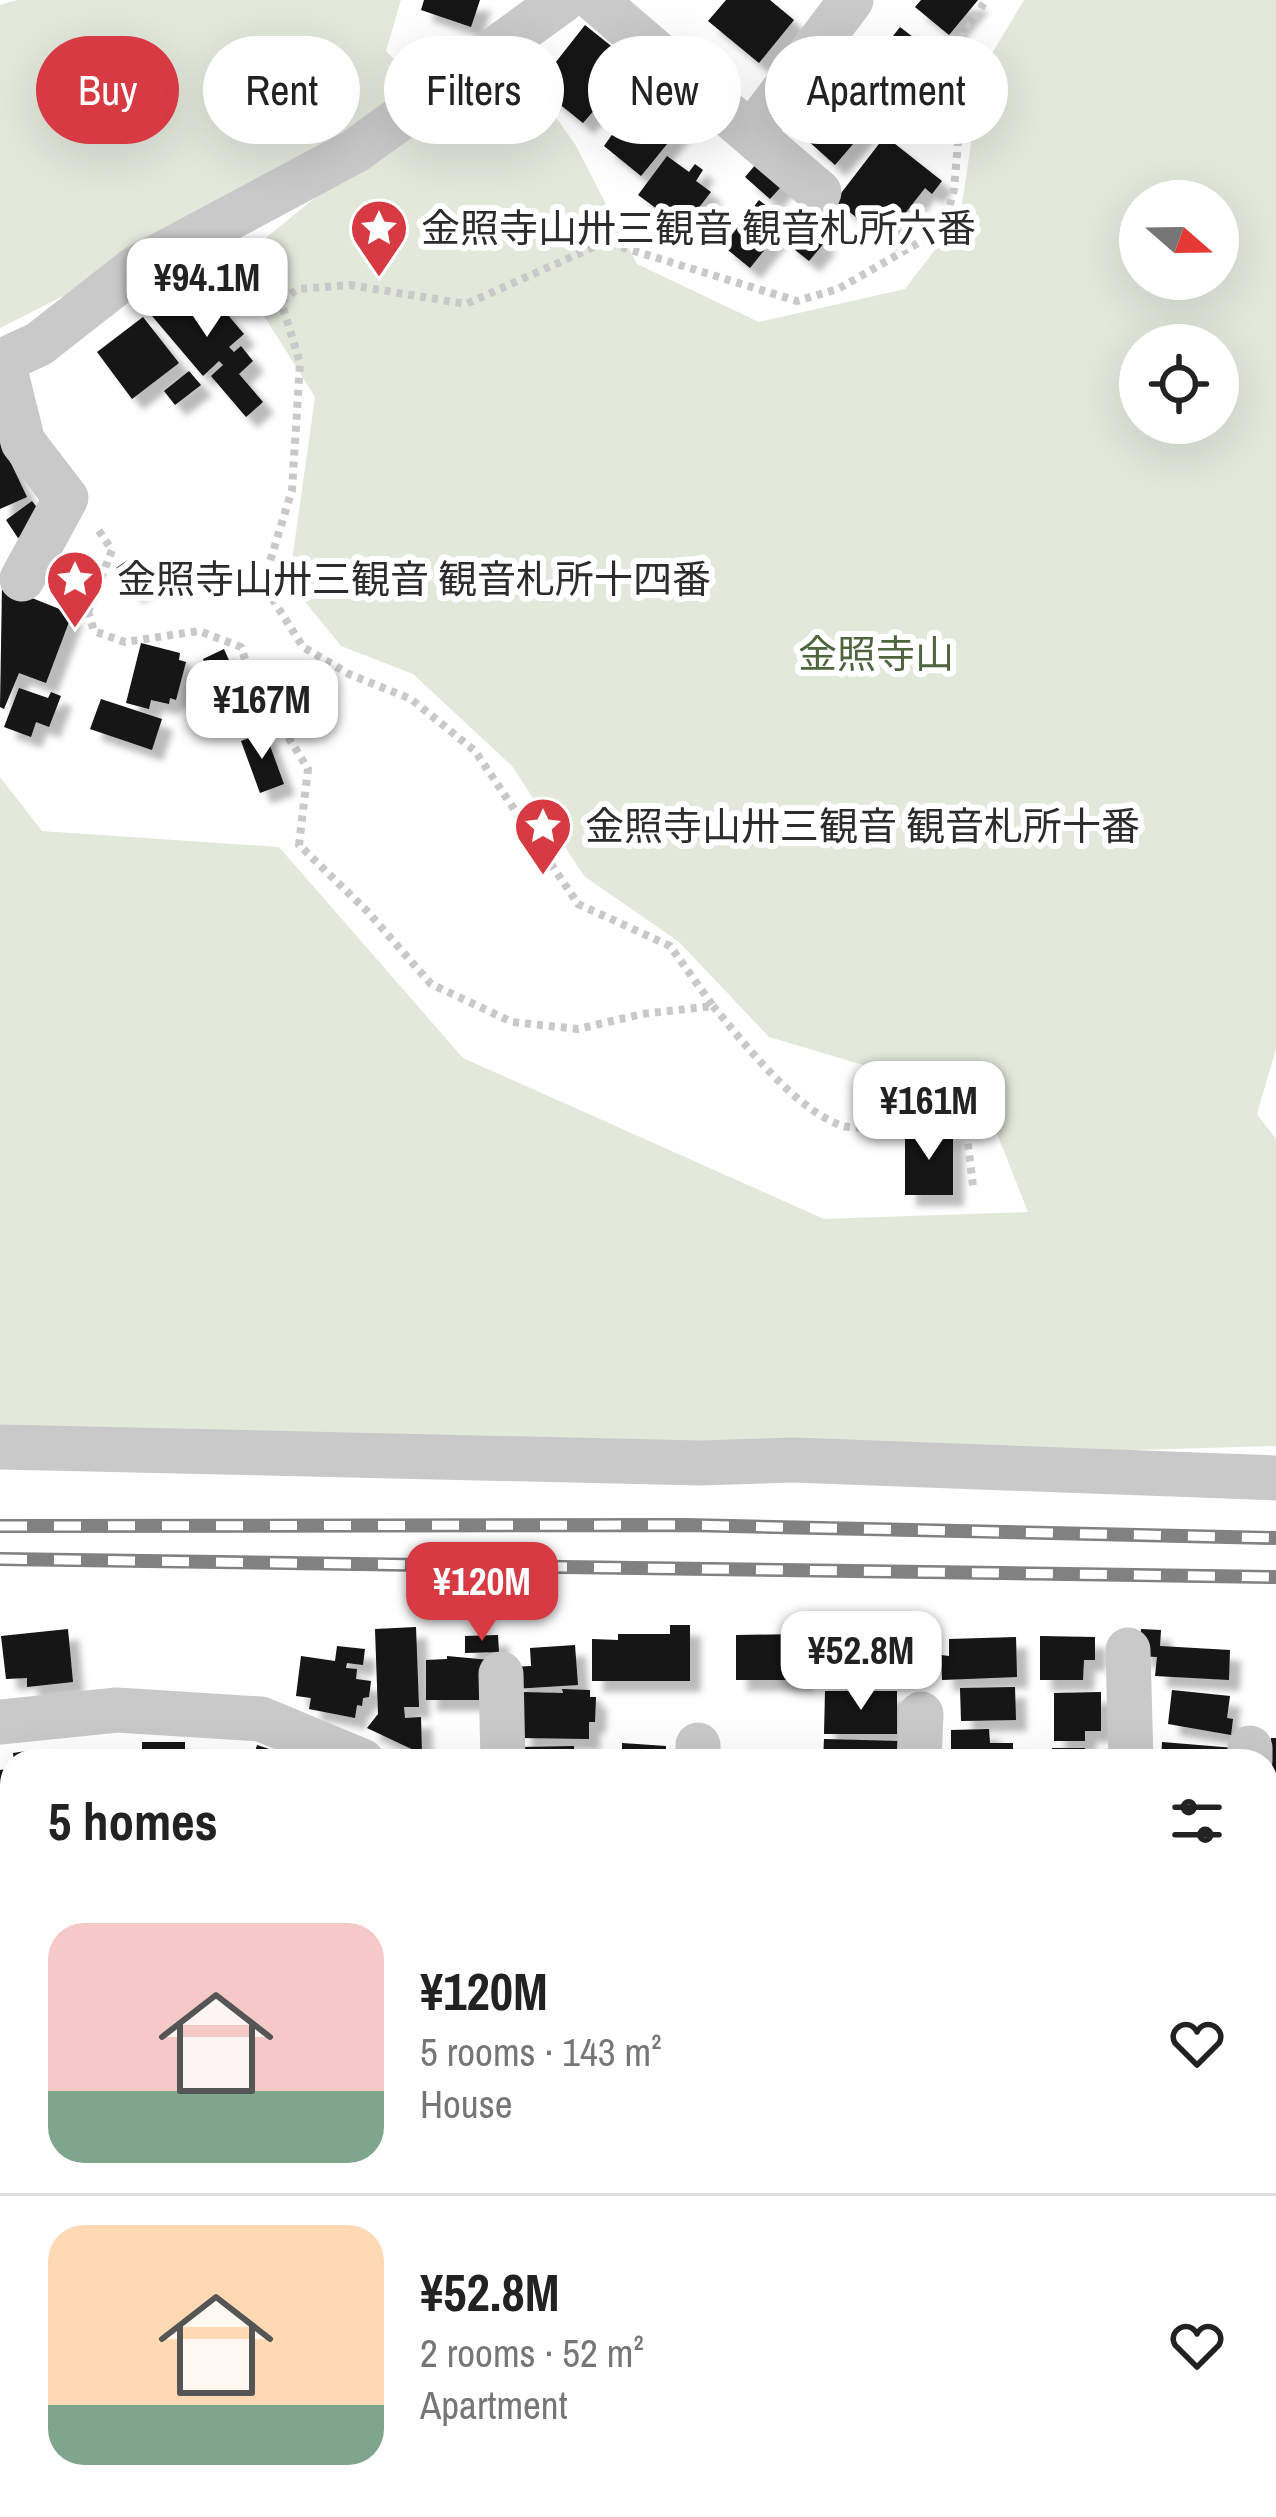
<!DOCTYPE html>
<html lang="en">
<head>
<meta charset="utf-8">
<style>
  body { margin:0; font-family:"Archivo Narrow","Noto Sans JP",sans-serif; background:#f6f6f6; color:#222; height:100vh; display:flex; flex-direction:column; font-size:45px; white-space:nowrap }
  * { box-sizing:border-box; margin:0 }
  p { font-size:39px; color:#767676 }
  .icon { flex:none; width:66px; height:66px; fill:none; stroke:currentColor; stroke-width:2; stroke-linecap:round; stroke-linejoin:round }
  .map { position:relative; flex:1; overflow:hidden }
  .panel { position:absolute; left:0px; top:1749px; width:1278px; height:768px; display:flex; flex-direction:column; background:#fff; border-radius:36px 36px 0 0; box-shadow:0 12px 48px #0002 }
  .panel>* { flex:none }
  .top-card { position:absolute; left:36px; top:36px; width:1206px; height:108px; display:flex; gap:24px }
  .needle { width:78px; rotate:110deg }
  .tools { position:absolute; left:1119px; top:180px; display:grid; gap:24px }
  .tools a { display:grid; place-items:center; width:120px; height:120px; border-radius:50%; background:#fff; box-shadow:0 12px 48px #0002; font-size:60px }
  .price { position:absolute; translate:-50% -102px; padding:0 27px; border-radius:24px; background:#fff; color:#222; font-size:39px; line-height:78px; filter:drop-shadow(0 3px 6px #0008) }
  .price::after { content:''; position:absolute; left:50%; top:72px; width:36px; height:27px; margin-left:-18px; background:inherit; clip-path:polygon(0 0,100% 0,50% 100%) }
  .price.on { background:#d83a44; color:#fff }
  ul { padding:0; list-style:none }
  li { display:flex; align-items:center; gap:36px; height:300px; padding:0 48px }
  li+li { border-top:3px solid #e0e0e0 }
  li span { display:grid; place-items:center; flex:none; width:336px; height:240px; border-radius:36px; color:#555 }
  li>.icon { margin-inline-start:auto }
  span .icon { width:144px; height:144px; fill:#fffc; stroke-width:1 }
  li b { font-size:51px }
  h2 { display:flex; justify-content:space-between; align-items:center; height:144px; padding:0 48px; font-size:51px }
  .tag { padding:0 42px; border-radius:54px; background:#fff; box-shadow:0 12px 48px #0002; font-size:42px; line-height:108px }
  .tag.on { background:#d83a44; color:#fff }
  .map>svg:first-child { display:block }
</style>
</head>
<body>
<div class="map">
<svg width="1276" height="2517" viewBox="0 0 1276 2517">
  <defs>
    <filter id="shadow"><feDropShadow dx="11" dy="11" stdDeviation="3" flood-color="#0004"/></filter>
  </defs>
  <rect width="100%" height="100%" fill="#fff"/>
  <path fill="#e2e9db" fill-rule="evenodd" d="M17,0H401L386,51L427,91L265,194L0,328V5Z
    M1024,0H1276V1049L1257,1114L1276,1139V1446L873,1458L0,1430V777L42,831L279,847L463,1058L824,1219L1028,1212L984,1101L769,1037L679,942L584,876L512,766L413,674L341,646L289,582L315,397L259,308L262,241L419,113L518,65L575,144L637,264L759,322L905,289L960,217L982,70ZM1140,201H1218V279H1140ZM1140,345H1218V423H1140Z
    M0,1870L12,1874V2505H977L1026,2517H0Z"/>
  <path fill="#131313" filter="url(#shadow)" d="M424,0H480L471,27L421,10Z
    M726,0H770L794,20L759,63L708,21Z
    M921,0H978L949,35L915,7Z
    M585,25L626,58L591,102L597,107L583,123L537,86Z
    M900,27L944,61L903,114L859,80Z
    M833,90L871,123L835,165L806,139L829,113L821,106Z
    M656,97L685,122L641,176L604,146L633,105L643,113Z
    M885,136L942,181L932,194L925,188L885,239L835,201Z
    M667,156L689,172L695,164L703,170L696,181L711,192L683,228L638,195Z
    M763,156L789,178L770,199L745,177Z
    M759,200L787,222L750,268L723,246Z
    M801,222L825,242L809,261L785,242Z
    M180,282L194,300L211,285L221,297L216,301L244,334L229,347L234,352L241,346L253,361L239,374L263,402L246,417L211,376L223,365L219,361L203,376L147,310Z
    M143,317L179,363L132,399L97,352Z
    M189,371L201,385L175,405L164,391Z
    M0,440L27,497L0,509Z
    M32,501L45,518L18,538L6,520Z
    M135,555L152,578L132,592L116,568Z
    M2,586L72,614L46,683L19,673L4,709L0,707Z
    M141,643L180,653L179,660L186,662L176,700L170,698L169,704L151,700L149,709L126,703Z
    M224,649L240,685L219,694L203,659Z
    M19,688L48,698L51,692L61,696L49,727L36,722L31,737L4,727Z
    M101,699L162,719L152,750L90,729Z
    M265,732L284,784L260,793L241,741Z
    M905,1131H953V1195H905Z
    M670,1625H690V1681H592V1639L618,1640V1634H670Z
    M416,1627L419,1707H404L405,1718L421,1717L422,1754L367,1728L378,1714L375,1629Z
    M68,1629L73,1682L27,1687V1678L6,1679L1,1636Z
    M1141,1629L1161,1630L1160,1646L1230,1650L1229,1680L1155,1676L1157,1657L1139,1656Z
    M802,1634V1680H736V1635Z
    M498,1635L499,1652L465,1653V1636Z
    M814,1635H899V1668H814Z
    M1040,1636L1095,1637V1660H1084L1083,1680H1040Z
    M1016,1637L1017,1677L942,1680L941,1655L949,1656V1639Z
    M575,1645L578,1685L513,1689L512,1667L531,1666L530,1648Z
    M337,1646L365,1649L363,1665L347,1663L346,1668L357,1669L356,1679L371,1681L369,1697L363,1698L362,1706L357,1705L355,1718L309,1709L311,1698L296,1696L301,1656L335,1661Z
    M447,1656L490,1660V1700H426V1660L447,1659Z
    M1015,1687L1016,1720L961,1721L960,1688Z
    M562,1689L590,1690V1697H596L595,1722H589V1739L520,1738L522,1692L563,1693Z
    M1172,1690L1230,1696L1227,1718L1233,1719L1231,1735L1168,1724Z
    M825,1691H897V1734H824Z
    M1101,1692V1731H1085V1741H1054V1693Z
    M989,1729L990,1743H1013V1761H951V1730Z
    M1271,1738H1276V1776H1271Z
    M824,1739L900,1741L899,1761H823Z
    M142,1742H185V1761H142Z
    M1162,1742L1235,1748L1233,1761H1161Z
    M622,1743L666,1746V1761H622Z
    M257,1745L291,1756L289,1761L253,1758Z
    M574,1746V1761H520L519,1747Z
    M1052,1748H1085L1086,1761H1052Z
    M40,1749L45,1761H14L13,1753Z
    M586,1752H609L608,1761H586Z
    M8,1769L12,1802L0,1803V1770Z
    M1266,1792H1276V1813L1266,1812Z
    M1266,1880H1276V1901H1266Z
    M1266,1909H1276V1951H1266Z
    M1272,2034L1276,2035V2090L1266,2088V2055Z
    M1266,2094L1276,2097V2142L1266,2139Z
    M1229,2509L1276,2510V2517H1228Z"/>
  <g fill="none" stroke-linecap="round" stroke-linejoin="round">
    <path stroke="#c9c9c9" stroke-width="8" stroke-dasharray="6 6" stroke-linecap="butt" d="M335,116L328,93L333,63L341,58
      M281,301L298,289L350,285L466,304L605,242L797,301L838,289L944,228L954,189L959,131V42L986,0
      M55,596L88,612L94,631L125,642L199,631L241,647L251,677L308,769L299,845L367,911L431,984L512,1022L578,1029L642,1014L713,1006L670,946L578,904L475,751L411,699L349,674L303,647L263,584L292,490L300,363L281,301L238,256
      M88,612L112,550L97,528
      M713,1006C744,1043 796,1111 843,1126C861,1131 941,1122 965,1121L973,1186
      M0,2385L12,2356
      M0,2483L12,2490
      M31,2505L43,2517
      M538,2505L541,2517
      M1101,2505L1126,2517"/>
    <path stroke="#c9c9c9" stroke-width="45" d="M595,0L751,134L851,0
      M751,134L819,192
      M0,362L39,344L136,268L355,151L563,0
      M3,362L23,442L66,498L22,579
      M0,1447L700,1463L794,1460L1276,1478
      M1128,1650L1131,1761
      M501,1674L503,1761
      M0,1722L117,1710L261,1719L362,1761
      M698,1761V1745
      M919,1761L921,1714
      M1250,1761V1748
      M1266,1992L1276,1995
      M1266,2171L1276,2170"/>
    <g stroke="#818181" stroke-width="14">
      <path id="rail" d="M0,1526L686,1525L1276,1538
        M0,1559L1276,1577"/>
    </g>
    <use href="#rail" stroke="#fff" stroke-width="9" stroke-dasharray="27" stroke-linecap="butt"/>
  </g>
  <defs>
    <g id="sight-pin" transform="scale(3)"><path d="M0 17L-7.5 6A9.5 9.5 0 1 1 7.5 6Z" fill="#d83a44" stroke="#fff"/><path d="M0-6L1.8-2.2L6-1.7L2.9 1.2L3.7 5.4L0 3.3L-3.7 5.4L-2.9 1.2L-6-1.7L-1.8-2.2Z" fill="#fff"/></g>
  </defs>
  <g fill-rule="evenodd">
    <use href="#sight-pin" x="379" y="228"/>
    <use href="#sight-pin" x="75" y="579"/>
    <use href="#sight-pin" x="543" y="826"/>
  </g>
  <g text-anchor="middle" stroke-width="12" stroke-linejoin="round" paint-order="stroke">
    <g font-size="39" fill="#2c2c2c" stroke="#fff" text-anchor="start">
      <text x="421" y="242">金照寺山卅三観音 観音札所六番</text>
      <text x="117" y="593">金照寺山卅三観音 観音札所十四番</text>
      <text x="585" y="840">金照寺山卅三観音 観音札所十番</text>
    </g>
    <g font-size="39" fill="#4f653d" stroke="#fff">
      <text x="876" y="668">金照寺山</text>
    </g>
  </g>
</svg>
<div class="tools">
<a><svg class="needle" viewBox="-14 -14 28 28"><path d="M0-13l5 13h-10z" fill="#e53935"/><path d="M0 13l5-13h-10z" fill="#767676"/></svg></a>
<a><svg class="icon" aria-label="locate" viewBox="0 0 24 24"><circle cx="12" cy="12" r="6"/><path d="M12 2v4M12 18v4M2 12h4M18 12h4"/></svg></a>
</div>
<b class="price" style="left:207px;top:340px">¥94.1M</b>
<b class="price" style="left:262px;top:762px">¥167M</b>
<b class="price" style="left:929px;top:1163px">¥161M</b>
<b class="price on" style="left:482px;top:1644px">¥120M</b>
<b class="price" style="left:861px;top:1713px">¥52.8M</b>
<div class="top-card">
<a class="tag on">Buy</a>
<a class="tag">Rent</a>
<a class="tag">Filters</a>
<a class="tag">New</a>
<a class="tag">Apartment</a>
</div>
<section class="panel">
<h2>5 homes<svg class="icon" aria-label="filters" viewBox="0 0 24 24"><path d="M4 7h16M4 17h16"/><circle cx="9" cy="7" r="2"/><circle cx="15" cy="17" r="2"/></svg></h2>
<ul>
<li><span style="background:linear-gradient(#f6c9c9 70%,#7fa58c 0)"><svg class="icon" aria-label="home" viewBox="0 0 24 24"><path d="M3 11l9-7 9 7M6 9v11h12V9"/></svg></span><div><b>¥120M</b><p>5 rooms · 143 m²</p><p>House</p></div><svg class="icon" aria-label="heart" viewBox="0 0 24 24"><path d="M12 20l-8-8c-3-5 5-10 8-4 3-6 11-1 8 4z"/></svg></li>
<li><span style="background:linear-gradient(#ffd9b3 75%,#7fa58c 0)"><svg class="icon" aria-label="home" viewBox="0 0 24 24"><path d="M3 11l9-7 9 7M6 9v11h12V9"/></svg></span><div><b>¥52.8M</b><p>2 rooms · 52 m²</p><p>Apartment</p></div><svg class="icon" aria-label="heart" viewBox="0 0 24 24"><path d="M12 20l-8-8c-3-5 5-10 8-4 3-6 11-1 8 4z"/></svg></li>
</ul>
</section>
</div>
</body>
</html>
